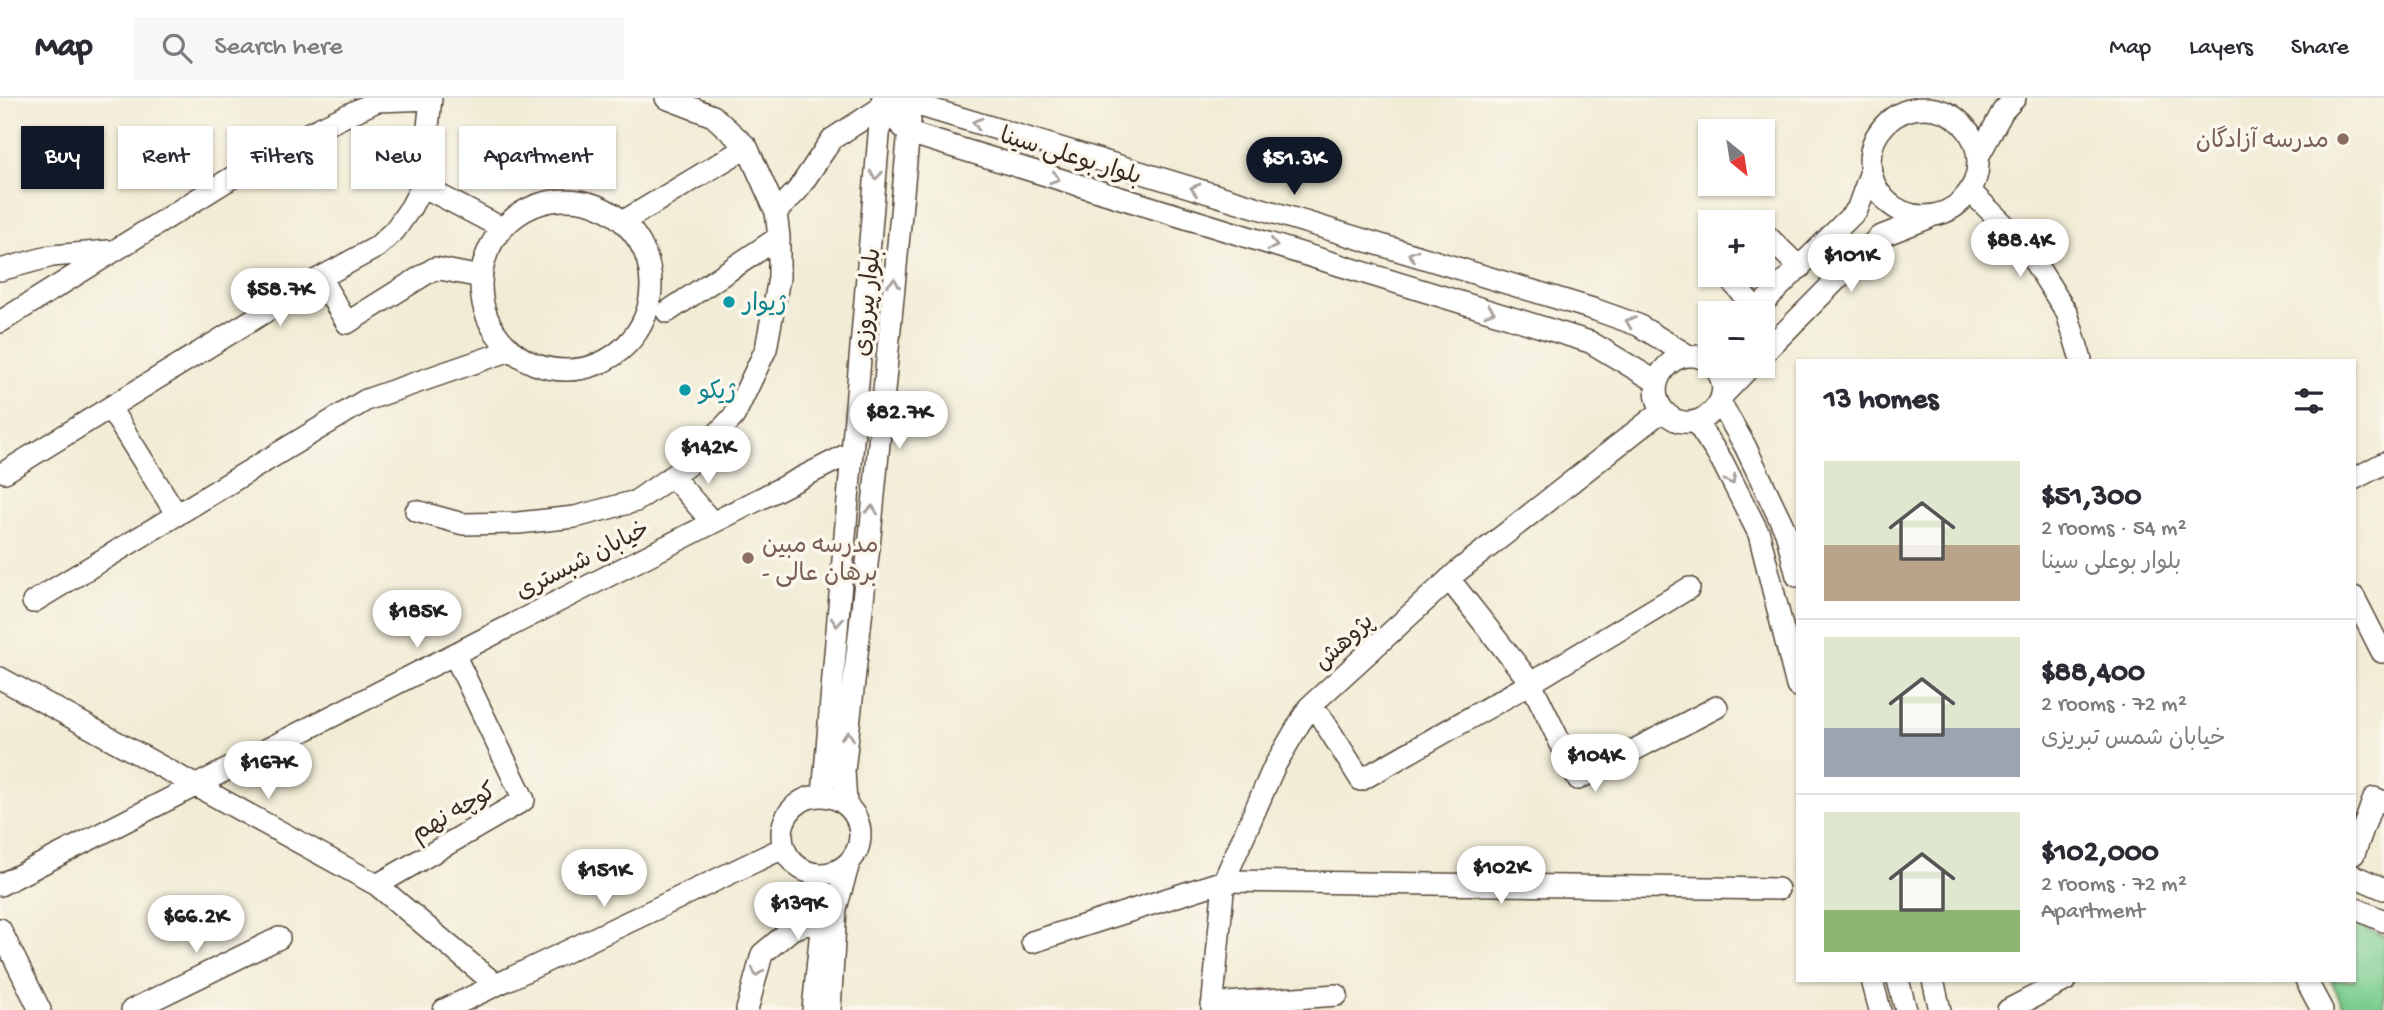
<!DOCTYPE html>
<html lang="en">
<head>
<meta charset="utf-8">
<style>
  body { margin:0; font-family:"Gochi Hand","Playpen Sans Arabic",sans-serif; background:#f7f7f7; color:#2b2b33; height:100vh; display:flex; flex-direction:column; font-size:26px; white-space:nowrap }
  * { box-sizing:border-box; margin:0 }
  p { font-size:23px; color:#7c7c81 }
  .icon { flex:none; width:38px; height:38px; fill:none; stroke:currentColor; stroke-width:2; stroke-linecap:round; stroke-linejoin:round }
  .map { position:relative; flex:1; overflow:hidden }
  .sheet { position:absolute; left:1796px; top:261px; width:560px; height:623px; display:flex; flex-direction:column; background:#fff; border-radius:0px; box-shadow:0 2px 5px #0004 }
  .sheet>* { flex:none }
  .hud { position:absolute; left:21px; top:28px; width:665px; height:63px; display:flex; gap:14px }
  .needle { width:46px; rotate:150deg }
  .fabs { position:absolute; left:1698px; top:21px; display:grid; gap:14px }
  .fabs a { display:grid; place-items:center; width:77px; height:77px; border-radius:0px; background:#fff; box-shadow:0 2px 5px #0004; font-size:35px }
  .price { position:absolute; translate:-50% -60px; padding:0 16px; border-radius:24px; background:#fff; color:#222; font-size:23px; line-height:46px; filter:drop-shadow(0 2px 4px #0008) }
  .price::after { content:''; position:absolute; left:50%; top:42px; width:21px; height:16px; margin-left:-10px; background:inherit; clip-path:polygon(0 0,100% 0,50% 100%) }
  .price.on { background:#111827; color:#fff }
  ul { padding:0; list-style:none }
  li { display:flex; align-items:center; gap:21px; height:175px; padding:0 28px }
  li+li { border-top:2px solid #e1e1e2 }
  li span { display:grid; place-items:center; flex:none; width:196px; height:140px; border-radius:0px; color:#555 }
  li>.icon { margin-inline-start:auto }
  span .icon { width:84px; height:84px; fill:#fffc; stroke-width:1 }
  li b { font-size:30px }
  h2 { display:flex; justify-content:space-between; align-items:center; height:84px; padding:0 28px; font-size:30px }
  .chip { padding:0 24px; border-radius:0px; background:#fff; box-shadow:0 2px 5px #0004; font-size:24px; line-height:63px }
  .chip.on { background:#111827; color:#fff }
  header { display:flex; align-items:center; gap:42px; box-sizing:border-box; height:98px; padding:0 35px; background:#fff; border-bottom:2px solid #e1e1e2 }
  header strong { font-size:33px }
  nav { display:flex; gap:38px; margin-inline-start:auto; font-size:24px }
  .search { width:490px; height:63px; background:#f7f7f7; display:flex; align-items:center; gap:18px; box-sizing:border-box; padding:0 24px; border-radius:0px; color:#7c7c81; font-size:26px }
  .map>svg:first-child { display:block }
</style>
</head>
<body>
<header>
<strong>Map</strong>
<div class="search"><svg class="icon" aria-label="search" viewBox="0 0 24 24"><circle cx="10" cy="10" r="6"/><path d="M15 15l6 6"/></svg>Search here</div>
<nav><a>Map</a><a>Layers</a><a>Share</a></nav>
</header>
<div class="map">
<svg width="2384" height="912" viewBox="0 0 2384 912">
  <rect width="100%" height="100%" fill="#fbf7ec"/>
  <filter id="ink" filterUnits="userSpaceOnUse"><feTurbulence type="fractalNoise" baseFrequency=".0143" numOctaves="2"/><feDisplacementMap in="SourceGraphic" scale="14" xChannelSelector="R" yChannelSelector="G"/><feConvolveMatrix kernelMatrix="1 2 1 2 8 2 1 2 1" color-interpolation-filters="sRGB"/></filter>
  <filter id="wash" filterUnits="userSpaceOnUse"><feTurbulence type="fractalNoise" baseFrequency=".00686" numOctaves="4" result="noise"/><feDisplacementMap in="SourceGraphic" scale="28" xChannelSelector="R" yChannelSelector="G"/><feGaussianBlur stdDeviation="1.57" result="paint"/><feColorMatrix in="noise" values="0 0 0 0 0 0 0 0 0 0 0 0 0 0 0 0 0 1.4 0 .05"/><feComposite in="paint" operator="in"/></filter>
  <g filter="url(#wash)">
    <rect width="100%" height="100%" fill="#f1ecd5"/>
    <path fill="#78cc8e" stroke="#5a7b56" stroke-width="2" d="M2354,825L2384,838V912H2345L2331,882H2354Z"/>
  </g>
  <g filter="url(#ink)">
    <g fill="none" stroke-linecap="round" stroke-linejoin="round">
      <g stroke="#564739" stroke-width="24">
        <path id="minor" d="M882,9L909,35L1590,244L1657,284
          M1870 64a54 54 0 1 1 108 0a54 54 0 1 1-108 0Z
          M1979,57L2003,13L2015,0
          M422,88L502,130
          M1971,94L2022,144L2067,215L2081,262
          M481 187a85 85 0 1 1 170 0a85 85 0 1 1-170 0Z
          M776,114L797,93L832,41L882,9L911,5L1596,212L1638,227L1689,258
          M624,123L747,49
          M1762,133L1800,170
          M0,172L52,158L109,153
          M1726,177L1757,212
          M320,180L347,225L435,170L481,179
          M667,214L779,139
          M1753,215L1857,112L1870,76
          M0,224L286,46L377,3L431,1
          M1762,257L1879,139L1928,120
          M1710,265C1680,241 1640,282 1663,312C1690,346 1745,302 1713,268
          M1722,298L1751,268
          M1720,304L1745,348L1786,434L1797,478
          M110,310L177,417
          M1696,324L1722,363L1759,436L1797,588
          M5,374L320,180L377,149L395,132L411,109L422,88L431,0
          M672,378L712,424
          M2354,381L2384,365
          M416,413L463,426L518,425L575,419L636,403L688,367L734,318L766,251L779,180V139L776,114L747,49L713,18L666,0
          M1449,481L1531,585L1689,490
          M2354,499L2382,554
          M33,504L366,302L511,252
          M0,580L377,787L495,886
          M1321,619L1361,682L1531,585L1578,681L1717,609
          M823,697L882,2
          M782 737a39 39 0 1 1 78 0a39 39 0 1 1-78 0Z
          M846,706L844,673L870,439L910,22
          M2354,756L2374,700L2384,704
          M2354,778L2384,791
          M0,787L852,354
          M377,787L524,702L454,556
          M2354,810L2384,823
          M0,831L40,912
          M1032,844L1224,783L1778,791
          M1872,882L1880,912
          M1898,882L1906,912
          M1933,882L1940,912
          M2306,882L2322,912
          M1212,906L1337,897
          M132,912L279,840
          M444,912L783,750
          M747,912L762,856L792,831L822,821
          M813,912L822,821L816,776
          M830,912L836,810L849,765
          M1212,912L1224,783L1274,669L1309,609L1458,473L1663,312
          M2008,912L2066,882"/>
      </g>
      <use href="#minor" stroke="#fff" stroke-width="21"/>
    </g>
    <defs><path id="oneway-chevron" d="M-2-3.5L2.5 0L-2 3.5" fill="none" stroke-width="1.6" stroke-linecap="round" stroke-linejoin="round" transform="scale(1.75)"/></defs>
    <g stroke="#a79f9a">
      <use href="#oneway-chevron" transform="translate(977 25) rotate(-163)"/>
      <use href="#oneway-chevron" transform="translate(876 77) rotate(95)"/>
      <use href="#oneway-chevron" transform="translate(1055 80) rotate(17)"/>
      <use href="#oneway-chevron" transform="translate(1195 91) rotate(-163)"/>
      <use href="#oneway-chevron" transform="translate(1273 147) rotate(17)"/>
      <use href="#oneway-chevron" transform="translate(1413 157) rotate(-163)"/>
      <use href="#oneway-chevron" transform="translate(894 185) rotate(-84)"/>
      <use href="#oneway-chevron" transform="translate(1490 213) rotate(17)"/>
      <use href="#oneway-chevron" transform="translate(1630 224) rotate(-158)"/>
      <use href="#oneway-chevron" transform="translate(1731 382) rotate(63)"/>
      <use href="#oneway-chevron" transform="translate(872 412) rotate(-84)"/>
      <use href="#oneway-chevron" transform="translate(837 524) rotate(95)"/>
      <use href="#oneway-chevron" transform="translate(848 638) rotate(-84)"/>
      <use href="#oneway-chevron" transform="translate(757 874) rotate(105)"/>
    </g>
  </g>
  <g fill="#8d6e63" stroke="#fbf7ec" stroke-width="2.5">
    <circle cx="2343" cy="41" r="7"/>
    <circle cx="748" cy="460" r="7"/>
  </g>
  <g fill="#0f9aa8" stroke="#fbf7ec" stroke-width="2.5">
    <circle cx="729" cy="204" r="7"/>
    <circle cx="685" cy="292" r="7"/>
  </g>
  <g text-anchor="middle" stroke-width="7" stroke-linejoin="round" paint-order="stroke">
    <g font-size="24" fill="#785e54" stroke="#fbf7ec" text-anchor="end">
      <text x="2329" y="49">مدرسه آزادگان</text>
      <text x="762" y="454" text-anchor="start">مدرسه مبین<tspan x="762" dy="28">- برهان عالی</tspan></text>
    </g>
    <g font-size="24" fill="#3b2a1e" stroke="#fbf7ec">
      <text transform="translate(1071 57) rotate(17)" y="8">بلوار بوعلی سینا</text>
      <text transform="translate(866 204) rotate(-84)" y="8">بلوار پیروزی</text>
      <text transform="translate(582 461) rotate(-27)" y="8">خیابان شبستری</text>
      <text transform="translate(1343 543) rotate(-43)" y="8">پژوهش</text>
      <text transform="translate(453 713) rotate(-30)" y="8">کوچه نهم</text>
    </g>
    <g font-size="24" fill="#0d838f" stroke="#fbf7ec" text-anchor="start">
      <text x="743" y="212">ژیوار</text>
      <text x="699" y="300">ژیکو</text>
    </g>
  </g>
</svg>
<div class="fabs">
<a><svg class="needle" viewBox="-14 -14 28 28"><path d="M0-13l5 13h-10z" fill="#e53935"/><path d="M0 13l5-13h-10z" fill="#7c7c81"/></svg></a>
<a>+</a>
<a>−</a>
</div>
<b class="price on" style="left:1294px;top:99px">$51.3K</b>
<b class="price" style="left:2020px;top:181px">$88.4K</b>
<b class="price" style="left:1851px;top:196px">$101K</b>
<b class="price" style="left:280px;top:230px">$58.7K</b>
<b class="price" style="left:899px;top:353px">$82.7K</b>
<b class="price" style="left:708px;top:388px">$142K</b>
<b class="price" style="left:417px;top:552px">$185K</b>
<b class="price" style="left:1595px;top:696px">$104K</b>
<b class="price" style="left:268px;top:703px">$167K</b>
<b class="price" style="left:1501px;top:808px">$102K</b>
<b class="price" style="left:604px;top:811px">$151K</b>
<b class="price" style="left:798px;top:844px">$139K</b>
<b class="price" style="left:196px;top:857px">$66.2K</b>
<div class="hud">
<a class="chip on">Buy</a>
<a class="chip">Rent</a>
<a class="chip">Filters</a>
<a class="chip">New</a>
<a class="chip">Apartment</a>
</div>
<section class="sheet">
<h2>13 homes<svg class="icon" aria-label="filters" viewBox="0 0 24 24"><path d="M4 7h16M4 17h16"/><circle cx="9" cy="7" r="2"/><circle cx="15" cy="17" r="2"/></svg></h2>
<ul>
<li><span style="background:linear-gradient(#dfe7d0 60%,#b9a48a 0)"><svg class="icon" aria-label="home" viewBox="0 0 24 24"><path d="M3 11l9-7 9 7M6 9v11h12V9"/></svg></span><div><b>$51,300</b><p>2 rooms · 54 m²</p><p>بلوار بوعلی سینا</p></div></li>
<li><span style="background:linear-gradient(#dfe7d0 65%,#9aa5b1 0)"><svg class="icon" aria-label="home" viewBox="0 0 24 24"><path d="M3 11l9-7 9 7M6 9v11h12V9"/></svg></span><div><b>$88,400</b><p>2 rooms · 72 m²</p><p>خیابان شمس تبریزی</p></div></li>
<li><span style="background:linear-gradient(#dfe7d0 70%,#8fb573 0)"><svg class="icon" aria-label="home" viewBox="0 0 24 24"><path d="M3 11l9-7 9 7M6 9v11h12V9"/></svg></span><div><b>$102,000</b><p>2 rooms · 72 m²</p><p>Apartment</p></div></li>
</ul>
</section>
</div>
</body>
</html>
